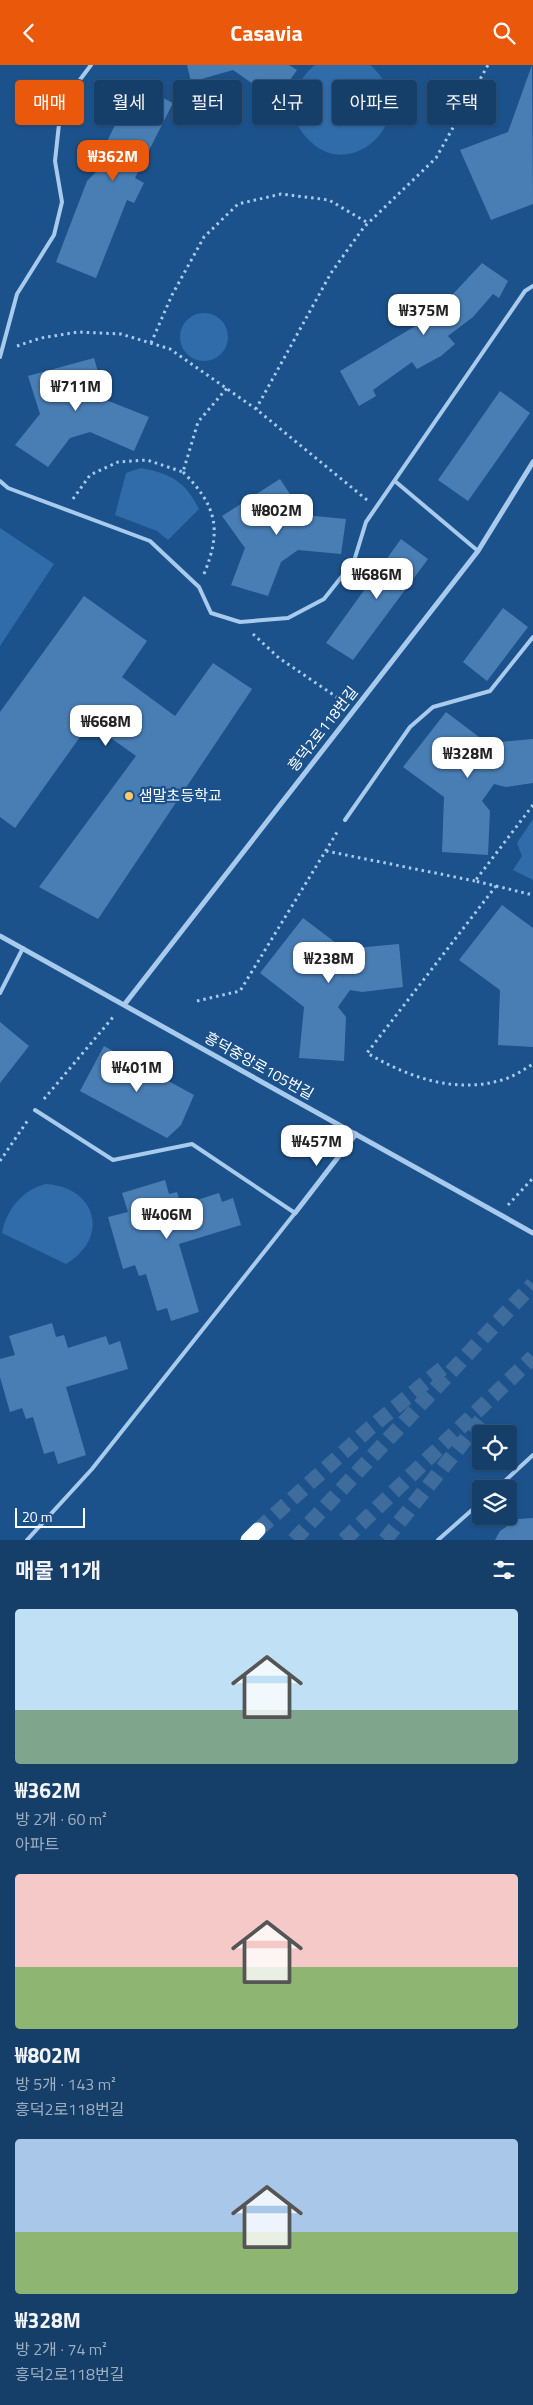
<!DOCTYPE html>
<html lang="ko">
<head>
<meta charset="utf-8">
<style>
  body { margin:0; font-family:"Titillium Web","Noto Sans KR",sans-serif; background:#1e456e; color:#f1f3f6; height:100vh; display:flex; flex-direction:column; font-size:19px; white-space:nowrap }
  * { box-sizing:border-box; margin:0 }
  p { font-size:16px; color:#9daec0 }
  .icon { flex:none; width:28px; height:28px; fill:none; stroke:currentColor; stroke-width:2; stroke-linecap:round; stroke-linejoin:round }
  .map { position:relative; height:1475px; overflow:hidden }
  .details { display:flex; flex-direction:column; background:#153e68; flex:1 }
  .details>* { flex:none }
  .guide { position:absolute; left:15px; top:15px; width:504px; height:45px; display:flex; gap:10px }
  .controls { position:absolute; left:472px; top:1360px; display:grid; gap:10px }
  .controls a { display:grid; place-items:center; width:45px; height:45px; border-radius:5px; background:#153e68; box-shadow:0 1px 4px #0004,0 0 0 1px #34577c; font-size:25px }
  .scale { position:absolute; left:15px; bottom:12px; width:70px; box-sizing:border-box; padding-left:5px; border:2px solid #fff; border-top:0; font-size:14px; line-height:18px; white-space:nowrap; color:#fff; -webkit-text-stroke:4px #1c528b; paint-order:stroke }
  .price { position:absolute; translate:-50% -42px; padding:0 11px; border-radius:10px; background:#fff; color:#222; font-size:16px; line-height:32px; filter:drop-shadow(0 1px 2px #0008) }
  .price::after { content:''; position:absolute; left:50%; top:30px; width:15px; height:11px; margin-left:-8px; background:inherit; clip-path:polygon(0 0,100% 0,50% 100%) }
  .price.active { background:#ea580c; color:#fff }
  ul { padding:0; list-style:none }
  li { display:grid; align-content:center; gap:10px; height:265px; padding:0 15px }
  li span { display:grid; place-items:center; height:155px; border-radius:5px; color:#555 }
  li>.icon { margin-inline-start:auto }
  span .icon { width:90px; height:90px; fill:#fffc; stroke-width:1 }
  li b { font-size:21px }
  h2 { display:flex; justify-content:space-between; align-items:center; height:60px; padding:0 15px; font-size:21px }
  .tag { padding:0 18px; border-radius:5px; background:#153e68; box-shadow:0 1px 4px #0004,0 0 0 1px #34577c; font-size:18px; line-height:45px }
  .tag.active { background:#ea580c; color:#fff }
  header { display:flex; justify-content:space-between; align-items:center; height:65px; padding:0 15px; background:#ea580c; color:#fff; font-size:22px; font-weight:700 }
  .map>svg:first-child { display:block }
</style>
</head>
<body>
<header><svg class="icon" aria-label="back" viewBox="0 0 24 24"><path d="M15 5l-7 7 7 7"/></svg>Casavia<svg class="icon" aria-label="search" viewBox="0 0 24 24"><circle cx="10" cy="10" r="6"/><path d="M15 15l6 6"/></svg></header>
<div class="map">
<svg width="533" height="1475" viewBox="0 0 533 1475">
  <rect width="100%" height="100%" fill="#1c528b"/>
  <path fill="#2f6ca9" d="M315,0H370C427,49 351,123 307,73C300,66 295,56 294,46C293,27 300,12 315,0Z
    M180 272a24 24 0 1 1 48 0a24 24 0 1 1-48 0Z
    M141,403C171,409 185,416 199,444L168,475L157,466L115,450L126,408Z
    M0,463L54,499L0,581Z
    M533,754V815L513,805L522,791L517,778Z
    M46,1119C97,1122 110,1173 66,1199L2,1168C7,1144 22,1125 46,1119Z"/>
  <path fill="#497eb5" d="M187,0H289L297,5L276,35L233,5L191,17Z
    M532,0L533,139L491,155L460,85L508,67Z
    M135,19L173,38L135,113L144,118L134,138L127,135L96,213L56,197L87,116L96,107L97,97Z
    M482,198L508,216L499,233L493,229L473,252L448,271L455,279L441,291L417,304L412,297L373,325L376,331L359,341L340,306L417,260L439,244Z
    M94,293L106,335L149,352L134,386L90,367L70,373L48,402L15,380L40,349L28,311Z
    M500,326L530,348L468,436L438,415Z
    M280,414L304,450L346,454L341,489L298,485L281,497L268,531L231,520L245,483L222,451Z
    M401,474L428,494L353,595L326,578Z
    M84,531L147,576L122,612L175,651L213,598L252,624L98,854L39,822L136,691L90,658L15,763L0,752V647Z
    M503,543L528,562L487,616L463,597Z
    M446,647L487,678L533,674V718L506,722L494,719L482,736L490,746L488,790L442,787L444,732L403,702Z
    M502,840L533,863V982L498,980L500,925L459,895Z
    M303,853L344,884L399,879L403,922L362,927L350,925L338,942L346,952L344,996L299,993L304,942L260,908Z
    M0,957L29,981L0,1018Z
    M104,981L194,1030L181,1060L167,1073L80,1026Z
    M165,1115L169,1129L177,1127L181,1140L219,1128L222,1137L233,1133L241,1160L179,1179L199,1247L171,1256L167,1243L157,1246L146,1209L139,1211L135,1200L123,1204L108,1152L128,1147L122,1128Z
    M52,1258L56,1272L64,1270L68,1283L106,1271L109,1280L120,1276L128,1304L66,1322L86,1390L58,1399L54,1386L44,1389L33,1352L26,1354L22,1343L10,1347L0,1312V1294L15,1290L9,1271Z
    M533,1453V1475H495L500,1466L518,1454Z"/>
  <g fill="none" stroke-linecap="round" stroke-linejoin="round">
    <path stroke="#3e6c9c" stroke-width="15" stroke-dasharray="15 8" stroke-linecap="butt" d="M258,1465L370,1363L443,1303
      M294,1475L533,1219
      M344,1475L533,1292
      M385,1475L485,1350"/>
    <path stroke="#a7caed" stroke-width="3" stroke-dasharray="2.5 4" stroke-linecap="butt" d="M151,278L172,230L204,172L238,139L281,129L329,135L368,158
      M17,281L41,273L78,267L121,269L170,284L256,344
      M183,407C217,441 222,465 204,509
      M73,434L90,410L118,397L147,395L183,407L198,357L227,323
      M367,435L256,344L331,208L364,162L436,93L488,0
      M253,569L279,593L344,637
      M533,740L475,816L496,821L367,988C408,1012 454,1029 502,1015C513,1012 523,1005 533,999
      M326,786L475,816
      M496,821L533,830
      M197,936L240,926L339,764
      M44,1034L114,951
      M0,1096L28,1055
      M508,1140L533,1113"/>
    <path stroke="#a7caed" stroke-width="4" d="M0,292L17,229L54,170L62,137L55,96L59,59L67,32L91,0
      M0,416L8,423L150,476L199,522L211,548L240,557L288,553L324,534L354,496L366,457L525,226L533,221
      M396,417L478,486
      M345,755L410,662L433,642L490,626L533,572
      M0,928L23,883
      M496,1424L533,1390
      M27,1475L92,1404L295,1148L192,1079L113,1095L35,1045
      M438,1475L481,1437"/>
    <path stroke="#a7caed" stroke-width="5" d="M0,871L533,1168
      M124,940L478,486L533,397
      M295,1148L356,1069"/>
    <path stroke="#fff" stroke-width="15" d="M248,1475L258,1465"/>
  </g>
  <circle fill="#fdca65" stroke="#1c528b" stroke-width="2" cx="129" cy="731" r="5"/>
  <g text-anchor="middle" stroke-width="4.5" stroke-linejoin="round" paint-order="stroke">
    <g font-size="15" fill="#fff" stroke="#1c528b">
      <text transform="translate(323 664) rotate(-52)" y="5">흥덕2로118번길</text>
      <text transform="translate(259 1001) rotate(29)" y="5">흥덕중앙로105번길</text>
    </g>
    <g font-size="15" fill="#fff" stroke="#1c528b" text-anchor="start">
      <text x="139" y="736">샘말초등학교</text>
    </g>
  </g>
</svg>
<div class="controls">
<a><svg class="icon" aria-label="locate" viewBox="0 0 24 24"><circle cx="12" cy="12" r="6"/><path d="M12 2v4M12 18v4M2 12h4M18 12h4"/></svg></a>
<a><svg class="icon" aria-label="layers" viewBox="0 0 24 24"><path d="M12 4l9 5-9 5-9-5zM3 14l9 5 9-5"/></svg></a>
</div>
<div class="scale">20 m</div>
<b class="price active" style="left:113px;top:117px">₩362M</b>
<b class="price" style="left:424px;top:271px">₩375M</b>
<b class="price" style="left:76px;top:347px">₩711M</b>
<b class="price" style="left:277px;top:471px">₩802M</b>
<b class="price" style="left:377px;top:535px">₩686M</b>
<b class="price" style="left:106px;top:682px">₩668M</b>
<b class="price" style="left:468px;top:714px">₩328M</b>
<b class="price" style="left:329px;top:919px">₩238M</b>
<b class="price" style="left:137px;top:1028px">₩401M</b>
<b class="price" style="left:317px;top:1102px">₩457M</b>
<b class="price" style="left:167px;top:1175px">₩406M</b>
<div class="guide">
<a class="tag active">매매</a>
<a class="tag">월세</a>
<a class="tag">필터</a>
<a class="tag">신규</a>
<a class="tag">아파트</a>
<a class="tag">주택</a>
</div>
</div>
<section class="details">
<h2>매물 11개<svg class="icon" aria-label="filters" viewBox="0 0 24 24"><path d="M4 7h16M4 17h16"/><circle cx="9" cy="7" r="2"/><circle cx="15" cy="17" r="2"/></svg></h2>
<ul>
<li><span style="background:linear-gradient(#bfe0f5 65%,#7fa58c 0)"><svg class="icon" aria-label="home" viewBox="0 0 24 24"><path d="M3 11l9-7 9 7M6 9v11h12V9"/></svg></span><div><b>₩362M</b><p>방 2개 · 60 m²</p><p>아파트</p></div></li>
<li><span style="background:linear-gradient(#f6c9c9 60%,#8fb573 0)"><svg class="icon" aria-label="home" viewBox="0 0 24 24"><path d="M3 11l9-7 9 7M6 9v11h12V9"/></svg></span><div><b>₩802M</b><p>방 5개 · 143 m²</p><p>흥덕2로118번길</p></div></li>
<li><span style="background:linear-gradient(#a9c7e8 60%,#8fb573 0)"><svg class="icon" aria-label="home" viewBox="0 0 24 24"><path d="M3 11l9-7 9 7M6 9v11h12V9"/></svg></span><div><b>₩328M</b><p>방 2개 · 74 m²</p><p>흥덕2로118번길</p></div></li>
</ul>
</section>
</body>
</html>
